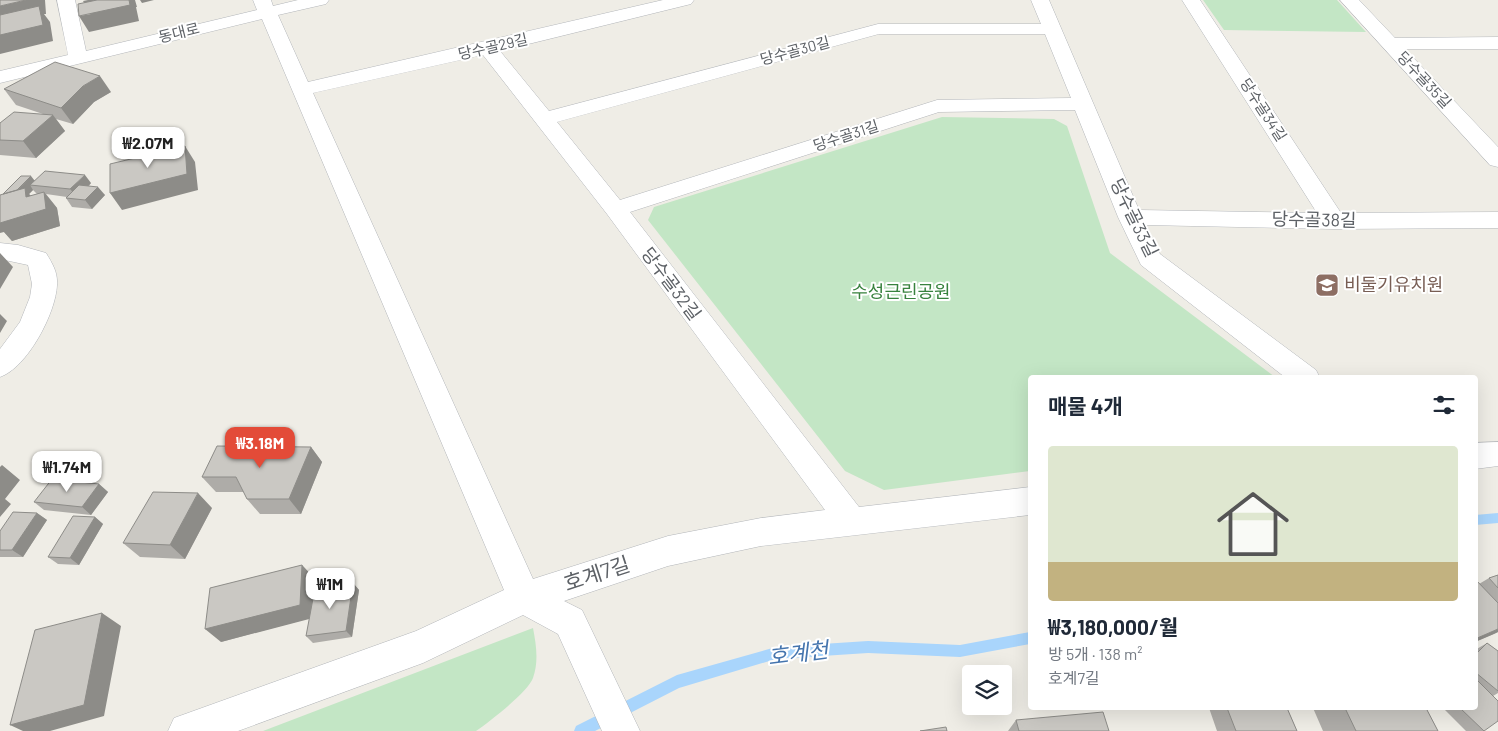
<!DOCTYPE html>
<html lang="ko">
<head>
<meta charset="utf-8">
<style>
  body { margin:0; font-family:Barlow,"Noto Sans KR",sans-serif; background:#f6f6f7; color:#1f2937; height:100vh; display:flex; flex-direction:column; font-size:19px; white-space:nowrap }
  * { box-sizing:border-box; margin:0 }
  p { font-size:16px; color:#747a83 }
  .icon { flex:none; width:28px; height:28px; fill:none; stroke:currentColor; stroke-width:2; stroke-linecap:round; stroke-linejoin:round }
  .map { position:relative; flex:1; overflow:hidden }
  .details { position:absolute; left:1028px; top:375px; width:450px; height:335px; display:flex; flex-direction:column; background:#fff; border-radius:5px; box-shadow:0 5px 20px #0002 }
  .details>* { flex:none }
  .fabs { position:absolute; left:962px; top:665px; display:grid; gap:10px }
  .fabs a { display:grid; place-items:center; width:50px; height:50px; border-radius:5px; background:#fff; box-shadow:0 5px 20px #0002; font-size:25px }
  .price { position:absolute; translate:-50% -42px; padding:0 11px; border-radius:10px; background:#fff; color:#222; font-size:16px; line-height:32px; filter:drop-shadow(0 1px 2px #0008) }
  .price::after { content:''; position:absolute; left:50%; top:30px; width:15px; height:11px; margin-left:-8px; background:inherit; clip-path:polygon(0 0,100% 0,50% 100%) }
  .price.selected { background:#e34b38; color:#fff }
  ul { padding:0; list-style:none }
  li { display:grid; align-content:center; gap:10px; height:265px; padding:0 20px }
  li+li { border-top:1px solid #e0e1e3 }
  li span { display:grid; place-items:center; height:155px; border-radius:5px; color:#555 }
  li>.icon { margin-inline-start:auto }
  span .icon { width:90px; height:90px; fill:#fffc; stroke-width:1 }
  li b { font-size:21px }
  h2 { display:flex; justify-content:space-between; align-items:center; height:60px; padding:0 20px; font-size:21px }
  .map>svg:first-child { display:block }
</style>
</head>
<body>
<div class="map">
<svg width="1498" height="731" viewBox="0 0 1498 731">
  <rect width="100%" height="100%" fill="#efede6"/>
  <path fill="#c3e6c5" d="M1203,0H1337L1366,32L1224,30Z
    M942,117L1054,119L1067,126L1110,253L1275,377L1030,378V471L884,490L845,471L648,220L654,207Z
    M533,628C536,644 539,661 533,678C528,692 489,722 476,731H263Z"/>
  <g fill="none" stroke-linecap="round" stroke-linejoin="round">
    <path fill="#a9d5fc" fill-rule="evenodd" d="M1498,513V523L1475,525V515Z
      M1030,632V644L960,657L868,653L776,659L679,688L595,731H574L576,726L677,675L776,647L868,641L960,645Z"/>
    <g stroke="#b3b6ba" stroke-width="1">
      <path id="minor" d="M57,0H75L86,51L257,10L253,0H271L273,6L298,0H329L326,4L278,15L308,82L663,0H694L691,4L500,51L549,111L878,24H1041L1031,0H1049L1139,210L1317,213L1182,0H1200L1341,213L1498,212V228L1334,229L1146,225L1160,254L1316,370L1320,378H1286L1141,265L1118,217L1075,110L939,112L630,212L859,507L1030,487V515L761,546L668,566L564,601L582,610L640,731H602L558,634L523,615L423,663L238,731H168L174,718L416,631L504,590L262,19L0,83V71L68,55ZM879,34H1045L1071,98L937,100L620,200L557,122ZM483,55L607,214L825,510L761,518L668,536L533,579L313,93Z
        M1340,0H1359L1395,38L1498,37V49H1405L1498,147V167L1490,165Z
        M0,243L18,245L46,253C52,263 58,272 57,285C56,313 27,368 0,377V349L20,322L30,297L32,284L28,265L0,259Z
        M1498,442V466L1475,469V443Z"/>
    </g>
    <use href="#minor" fill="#fff" fill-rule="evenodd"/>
  </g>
  <path fill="#aeaca8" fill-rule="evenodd" d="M4,89L111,92L94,102L73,124L56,119L65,131L36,158L0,155V123L43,114L16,105Z
    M35,180L91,183L89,186L105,195L92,209L72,207L66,198L67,197L46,194L57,208L60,226L12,241L4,232L3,194ZM33,190L37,194L31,196L29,194Z
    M311,447L322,462L301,514H260L247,499L244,492H216L202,477Z
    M99,484L108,492L91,515L44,510L34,502Z
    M212,508L185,559L140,557L123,543Z
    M37,513L47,520L23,557H0V531Z
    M95,517L103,524L79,565L58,564L48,557Z
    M302,565L314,578L313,599L353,583L359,590L352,637L313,643L306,636L310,618L221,642Z
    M1498,575V632L1475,642V579L1479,584L1489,578Z
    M1487,643L1498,651V693L1493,696L1484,731H1466L1443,708H1475V650Z
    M1209,708H1287L1297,731H1217Z
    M1313,708H1426L1438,731H1323Z
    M1016,720L1109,731H1008Z"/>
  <path fill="#8d8c88" d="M26,0H45L46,14H44L50,22L53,41L0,54V6Z
    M88,0H135L137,7H136L139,21L89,32L79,16L91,14L83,1Z
    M140,0H154L142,3Z
    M100,76L111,92L94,102L73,124L61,108L83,86Z
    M53,115L65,131L36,158L23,141Z
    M185,146L195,162L198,190L122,210L110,193Z
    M85,175L91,183L77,197L70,189Z
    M31,176L38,185H30L33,190L29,194L39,205L44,192L57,208L60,226L12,241L4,232L0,233V217L13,195Z
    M98,187L105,195L92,209L85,200Z
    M0,253L13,267L0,289Z
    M0,314L7,321L0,333Z
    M311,447L322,462L301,514L289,499Z
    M2,465L20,480L5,499L11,504L0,517V467Z
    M99,484L108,492L91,515L82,507Z
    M198,493L212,508L185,559L170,545Z
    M37,513L47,520L23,557L12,550Z
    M95,517L103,524L79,565L70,558Z
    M302,565L314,578L313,618L221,642L205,629Z
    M353,583L359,590L352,637L346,631Z
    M102,613L121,626L104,716L50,731H23L10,725Z
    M1498,629V632L1494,634L1475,642V639Z"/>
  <path fill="#cac8c3" stroke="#8d8c88" d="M0,0H26L0,6Z
    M97,0H129L130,5L79,16L78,4Z
    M39,6L43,25L0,35V15Z
    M55,62L100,76L83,86L61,108L4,89Z
    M14,112L53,115L23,141L0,140V123Z
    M185,146L187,174L110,193V164Z
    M45,171L85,175L70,189L30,185Z
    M21,176H31L17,190L3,194Z
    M79,185L98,187L85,200L66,198Z
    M25,188L26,197L44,192L46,209L0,223V195Z
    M217,446L311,447L289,499H247L236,477H202Z
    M52,479L99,484L82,507L34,502Z
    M153,492L198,493L170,545L123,543Z
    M13,512L37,513L12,550H0V531Z
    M73,516L95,517L70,558L48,557Z
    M302,565L300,605L205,629L210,588Z
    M1498,575V588L1489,578Z
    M1475,579L1498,603V629L1475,639Z
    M353,583L346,631L306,636L315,588Z
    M102,613L84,705L10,725L35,630Z
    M1487,643L1498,651V691L1475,672V655Z
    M1475,678L1498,701V721L1484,731L1460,708H1475Z
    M1227,708H1287L1297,731H1236Z
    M1345,708H1426L1438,731H1356Z
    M1103,712L1109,731H1019L1016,720Z
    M946,727L947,731H920Z"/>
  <defs>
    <g id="school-square" transform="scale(1.25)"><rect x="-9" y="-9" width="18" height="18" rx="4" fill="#8d6e63" stroke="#fff"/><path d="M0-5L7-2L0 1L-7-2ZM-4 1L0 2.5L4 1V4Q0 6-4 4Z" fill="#fff"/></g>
  </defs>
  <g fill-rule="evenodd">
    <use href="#school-square" x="1327" y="285"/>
  </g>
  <g text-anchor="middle" stroke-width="4" stroke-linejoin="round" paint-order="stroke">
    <g font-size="15" fill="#5d6166" stroke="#fff">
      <text transform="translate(179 33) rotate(-14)" y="5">동대로</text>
      <text transform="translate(493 47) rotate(-13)" y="5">당수골29길</text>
      <text transform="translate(795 51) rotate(-15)" y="5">당수골30길</text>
      <text transform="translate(1424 80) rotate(47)" y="5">당수골35길</text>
      <text transform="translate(1263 110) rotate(57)" y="5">당수골34길</text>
      <text transform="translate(846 136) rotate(-18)" y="5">당수골31길</text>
    </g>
    <g font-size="18" fill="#5d6166" stroke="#fff">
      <text transform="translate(1134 218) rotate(64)" y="6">당수골33길</text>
      <text transform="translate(1314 220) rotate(1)" y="6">당수골38길</text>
      <text transform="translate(671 284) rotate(53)" y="6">당수골32길</text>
    </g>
    <g font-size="18" fill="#785e54" stroke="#fff" text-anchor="start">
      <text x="1344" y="291">비둘기유치원</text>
    </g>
    <g font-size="18" fill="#38823e" stroke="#fff">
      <text x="901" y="298">수성근린공원</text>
    </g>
    <g font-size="21" fill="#5d6166" stroke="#fff">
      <text transform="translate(597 574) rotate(-18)" y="7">호계7길</text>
    </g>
    <g font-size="22" font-style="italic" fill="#4575ae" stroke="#fff">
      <text transform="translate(798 653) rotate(-7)" y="8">호계천</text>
    </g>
  </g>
</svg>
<div class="fabs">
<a><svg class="icon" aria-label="layers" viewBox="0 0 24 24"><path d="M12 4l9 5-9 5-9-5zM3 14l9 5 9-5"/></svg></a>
</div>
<b class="price" style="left:148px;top:169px">₩2.07M</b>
<b class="price selected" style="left:260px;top:469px">₩3.18M</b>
<b class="price" style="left:67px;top:493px">₩1.74M</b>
<b class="price" style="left:330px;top:610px">₩1M</b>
<section class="details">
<h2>매물 4개<svg class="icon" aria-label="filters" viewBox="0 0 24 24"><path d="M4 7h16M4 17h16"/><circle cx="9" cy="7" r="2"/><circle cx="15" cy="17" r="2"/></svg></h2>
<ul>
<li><span style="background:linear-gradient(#dfe7d0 75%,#c2b280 0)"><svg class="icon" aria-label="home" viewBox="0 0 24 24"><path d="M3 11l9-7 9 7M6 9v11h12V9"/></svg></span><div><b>₩3,180,000/월</b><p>방 5개 · 138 m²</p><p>호계7길</p></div></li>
</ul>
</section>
</div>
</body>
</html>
